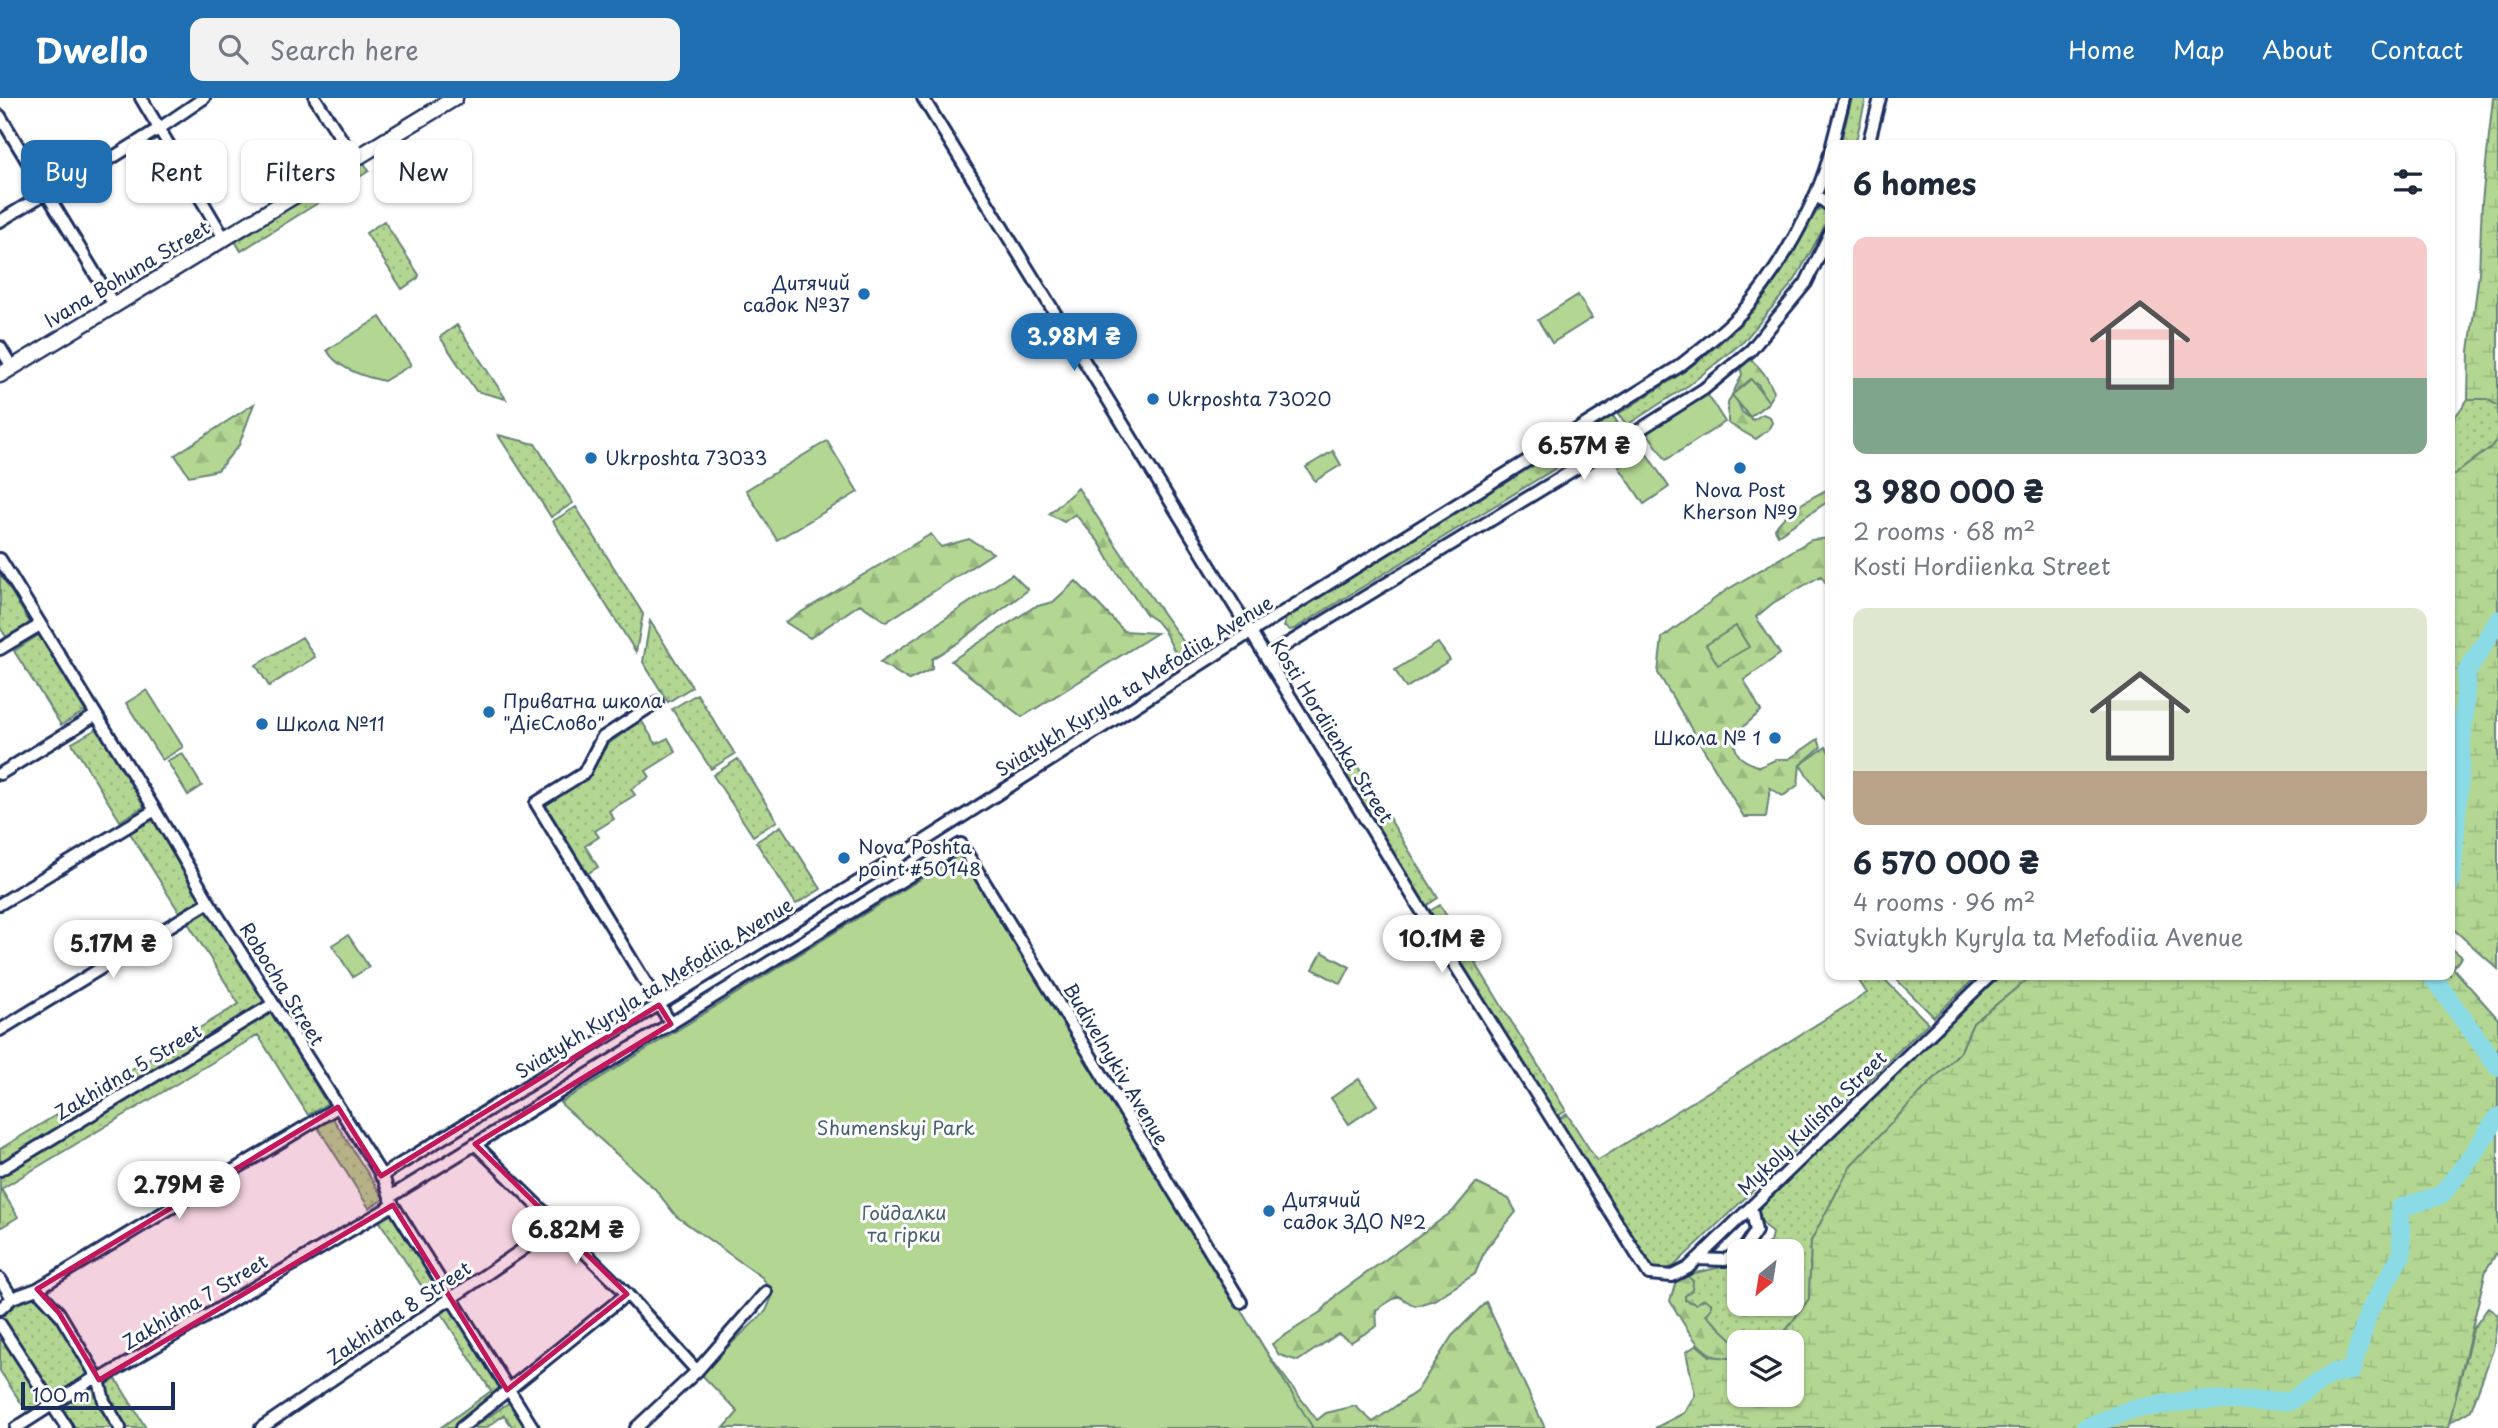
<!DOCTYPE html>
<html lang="en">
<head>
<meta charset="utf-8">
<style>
  body { margin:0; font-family:"Playpen Sans",sans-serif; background:#f2f2f3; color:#1f2937; height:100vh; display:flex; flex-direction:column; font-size:26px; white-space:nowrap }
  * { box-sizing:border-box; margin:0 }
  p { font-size:23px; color:#747a83 }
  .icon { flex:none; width:38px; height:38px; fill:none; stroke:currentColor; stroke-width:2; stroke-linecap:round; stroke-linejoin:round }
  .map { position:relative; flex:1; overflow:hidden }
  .side { position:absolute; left:1825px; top:42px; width:630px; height:840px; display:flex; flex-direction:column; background:#fff; border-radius:14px; box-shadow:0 2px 5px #0004 }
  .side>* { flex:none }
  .banner { position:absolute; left:21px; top:42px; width:665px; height:63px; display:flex; gap:14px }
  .needle { width:46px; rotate:210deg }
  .controls { position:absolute; left:1727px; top:1141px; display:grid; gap:14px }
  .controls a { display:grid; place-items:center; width:77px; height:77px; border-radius:14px; background:#fff; box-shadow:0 2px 5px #0004; font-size:35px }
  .scale { position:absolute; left:21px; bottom:18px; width:154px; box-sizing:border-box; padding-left:7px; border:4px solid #1b2f5e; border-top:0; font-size:19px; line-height:24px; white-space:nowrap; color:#1b2f5e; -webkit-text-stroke:5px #fff; paint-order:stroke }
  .price { position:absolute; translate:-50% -60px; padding:0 16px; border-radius:24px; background:#fff; color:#222; font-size:23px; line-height:46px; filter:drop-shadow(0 2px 4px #0008) }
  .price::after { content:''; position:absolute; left:50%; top:42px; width:21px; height:16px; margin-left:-10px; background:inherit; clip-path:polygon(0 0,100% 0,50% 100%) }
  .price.active { background:#1f6fb2; color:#fff }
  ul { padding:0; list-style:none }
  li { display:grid; align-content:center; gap:14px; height:371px; padding:0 28px }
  li span { display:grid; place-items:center; height:217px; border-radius:14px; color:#555 }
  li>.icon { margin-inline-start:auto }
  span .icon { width:126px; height:126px; fill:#fffc; stroke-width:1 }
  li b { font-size:30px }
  h2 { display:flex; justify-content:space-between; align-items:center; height:84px; padding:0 28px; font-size:30px }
  .chip { padding:0 24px; border-radius:14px; background:#fff; box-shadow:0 2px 5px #0004; font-size:24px; line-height:63px }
  .chip.active { background:#1f6fb2; color:#fff }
  header { display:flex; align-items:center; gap:42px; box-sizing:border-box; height:98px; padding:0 35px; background:#1f6fb2; color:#fff }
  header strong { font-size:33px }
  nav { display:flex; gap:38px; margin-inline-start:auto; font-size:24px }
  .search { width:490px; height:63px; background:#f2f2f3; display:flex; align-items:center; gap:18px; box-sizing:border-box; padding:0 24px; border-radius:14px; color:#747a83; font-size:26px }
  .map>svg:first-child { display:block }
</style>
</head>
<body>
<header>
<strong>Dwello</strong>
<div class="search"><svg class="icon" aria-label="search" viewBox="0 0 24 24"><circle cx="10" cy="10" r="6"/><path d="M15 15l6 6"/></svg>Search here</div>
<nav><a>Home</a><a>Map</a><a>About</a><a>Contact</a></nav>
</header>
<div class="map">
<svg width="2498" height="1330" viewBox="0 0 2498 1330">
  <defs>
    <pattern id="grass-dots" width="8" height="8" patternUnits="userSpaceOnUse" patternTransform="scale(1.75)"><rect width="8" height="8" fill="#b3d792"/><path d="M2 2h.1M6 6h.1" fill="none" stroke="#99b980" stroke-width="1.8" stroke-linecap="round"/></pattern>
    <pattern id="forest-firs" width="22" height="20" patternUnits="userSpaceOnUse" patternTransform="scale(1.75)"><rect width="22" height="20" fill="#b3d792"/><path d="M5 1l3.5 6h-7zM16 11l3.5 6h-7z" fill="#99b980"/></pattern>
    <pattern id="wetland-marsh" width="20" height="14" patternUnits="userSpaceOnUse" patternTransform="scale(1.75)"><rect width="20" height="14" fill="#b3d792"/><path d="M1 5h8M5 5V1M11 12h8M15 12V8" fill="none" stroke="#99b980"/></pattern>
  </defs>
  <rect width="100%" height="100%" fill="#fff"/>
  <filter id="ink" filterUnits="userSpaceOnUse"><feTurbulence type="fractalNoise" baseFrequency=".0143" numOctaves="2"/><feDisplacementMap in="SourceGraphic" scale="14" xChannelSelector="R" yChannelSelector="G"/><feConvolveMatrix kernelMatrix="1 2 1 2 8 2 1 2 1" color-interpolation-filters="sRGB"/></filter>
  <g filter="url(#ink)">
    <path fill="url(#grass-dots)" stroke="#678378" stroke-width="2" d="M1852,0H1866L1855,47H1840Z
      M363,63L369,73L241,153L235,143Z
      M1821,109H1826L1829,114V120L1795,182L1744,243L1689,287L1627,327L1618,316C1673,282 1728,248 1767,195C1786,170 1800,131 1821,109Z
      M384,123L419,177L418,180L402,191L366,135Z
      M457,227L506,301L476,293L440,239Z
      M2468,301H2487L2498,308V340L2490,350L2450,380V326Z
      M1613,318L1621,330L1294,531L1290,532L1284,529L1286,520Z
      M498,337L535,346L573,405L551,419Z
      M576,409L643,516L636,554L553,423Z
      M0,475L30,525L6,539L0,529Z
      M650,523L692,589L668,604L643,564Z
      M39,537L85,613L61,627L14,553Z
      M302,539L315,559L269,588L256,567Z
      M697,596L735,656L711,671L672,611Z
      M641,622L656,646L668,640L676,654L646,673L650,679L631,691L635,697L609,713L614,721L595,733L599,739L585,748L598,769L585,777L543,706L590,677L607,647Z
      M98,630L145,708L120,723L72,645Z
      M1344,646L1438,800L1424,809L1330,654Z
      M738,661L777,723L753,738L713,677Z
      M153,721L201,801L179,814L130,735Z
      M781,728L821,791L796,806L756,744Z
      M1440,807L1566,1013L1554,1020L1428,814Z
      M209,813L213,815L265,898V904L0,1065V1051L239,906L188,825Z
      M1855,877H1880L1928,925L1674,1168L1663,1172L1653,1171L1646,1164L1556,1023L1567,1016L1597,1063L1867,895Z
      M1892,877H1978L1934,919Z
      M2001,877H2033L1973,925L1961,953L1851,1067L1811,1143L1809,1201L1787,1231L1772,1244H1740L1739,1248L1732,1243L1696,1206L1685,1202L1686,1177L1739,1165L1740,1206H1792V1153H1757L1770,1144L1772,1135L1762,1124L1757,1111Z
      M267,915L274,917L327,1006L308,1017L258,937L1,1091L18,1119L0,1130V1079Z
      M332,1019L384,1101L369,1110L317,1028Z
      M389,1114L443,1197L432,1204L378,1121Z
      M29,1200H40L55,1216L91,1279L54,1303L1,1219C5,1206 16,1203 29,1200Z
      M450,1209L500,1291L497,1299L454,1330H440L491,1293L441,1215Z
      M2488,1210L2498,1217L2493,1252L2471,1312L2449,1325L2473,1231Z
      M0,1232L47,1306L29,1317L0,1273Z
      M116,1281L146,1330H123L107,1301L105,1288Z
      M97,1286L118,1330H70L57,1309L91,1287Z
      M511,1303L527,1330H513L504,1317L486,1330H473Z"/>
    <path fill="url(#forest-firs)" stroke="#678378" stroke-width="2" d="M1749,261C1761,268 1768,281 1774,294L1767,306L1758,286L1748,284L1738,304L1742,314L1753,322L1763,316L1770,319L1772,325L1768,332L1756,341L1728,325V305L1742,277L1740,268Z
      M254,306L239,347L218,372L189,378L175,357Z
      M1078,390L1142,486L1190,553L1177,558L1164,533L1156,523L1147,517L1113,469L1099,444L1075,416L1064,424L1049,416Z
      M1830,390V402L1778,437L1775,431C1785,413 1811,400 1830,390Z
      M931,436L941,449L969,441L993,455L886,524L860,506L810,540L785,524Z
      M1830,440V491L1821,478L1773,505L1756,519L1780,556L1744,582L1761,613L1734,637C1734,659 1741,662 1760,669L1777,661H1789L1818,641L1821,649L1800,667L1798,687L1783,698L1770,690L1766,719H1744L1658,575L1662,540L1725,493L1811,442Z
      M1012,476L1028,492L959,544L932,561V571L909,582L880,564Z
      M1076,483L1124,533L1157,535L1022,619L951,563L1034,509L1053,504Z
      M1476,1085L1509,1101L1516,1114L1485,1152L1475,1176L1434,1202L1415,1208L1398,1198L1376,1212L1377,1228L1351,1244L1338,1236L1298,1263L1279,1257L1272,1246L1322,1213L1336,1197L1453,1113Z
      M1686,1177L1693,1183L1692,1192L1685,1198V1202L1696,1206L1704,1201L1711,1205V1211L1706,1217L1739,1248V1261C1702,1268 1687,1230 1670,1203L1677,1180Z
      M1486,1204L1545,1330H1196L1252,1230L1269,1258L1317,1322L1326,1315L1355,1308L1373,1324L1417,1293L1452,1238Z"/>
    <path fill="url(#wetland-marsh)" stroke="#678378" stroke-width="2" d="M2493,0H2498V308L2487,301H2468L2469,253L2479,175L2482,104Z
      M2498,340V871L2450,828V380L2490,350Z
      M2450,849L2462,859L2453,870L2498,921V1153L2486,1172L2448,1330H1655L1684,1315L1695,1297L1686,1254L1697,1247L1710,1258L1739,1261L1740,1297H1792V1244H1772L1787,1231L1809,1201L1811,1143L1851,1067L1961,953L1973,925L2033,877H2450Z"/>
    <path fill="#b3d792" stroke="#678378" stroke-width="2" d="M1578,197L1592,220L1552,245L1538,222Z
      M380,219L411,267L384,283C365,279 337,271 327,252Z
      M1751,281L1769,304L1750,319L1732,297Z
      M1704,291L1725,324L1666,362L1644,330Z
      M827,343L858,394L777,442L746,392Z
      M1644,352L1669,389L1644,406L1619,369Z
      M1333,353L1341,367L1315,383L1306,369Z
      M1736,528L1749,549L1718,567L1706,547Z
      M1438,545L1450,562L1406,590L1395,572Z
      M147,592L183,649L162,662L126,605Z
      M1826,649L1830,656V702L1827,705L1800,667Z
      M182,655L202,688L188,697L167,663Z
      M961,756L1313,1330H724L738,1314L700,1275L766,1213L772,1199L763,1180L676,1118L655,1091L560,1005Z
      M348,837L369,869L353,879L332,847Z
      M1322,854L1350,869L1341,886L1313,871Z
      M1359,981L1377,1007L1349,1026L1331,1000Z"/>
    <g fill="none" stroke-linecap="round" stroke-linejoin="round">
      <path stroke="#8bdbe6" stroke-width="19" d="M2450,786L2452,779L2467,574L2498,522
        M2431,877L2498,969
        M2085,1330L2132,1311L2195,1302L2290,1303L2334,1275L2351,1273L2369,1213L2402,1156L2400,1110L2441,1097L2466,1066L2498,1019"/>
      <g stroke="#1b2f5e" stroke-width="16">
        <path id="minor" d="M141,0L224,140
          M315,0L355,62
          M923,0L1448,856L1649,1176L1672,1178L1688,1170L1991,877
          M0,18L114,207
          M1832,47L1844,0
          M1868,47L1880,0
          M1817,98L1830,108
          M49,99L160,30L204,0
          M0,123L46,95
          M0,249L12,269
          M0,461L155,712L209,804L384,1081L393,1107L533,1330
          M0,551L40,527
          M1266,559L1644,329L1704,291L1751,252L1806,185L1830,135
          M657,604L602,640L584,675L536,705L671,926
          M0,676L96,617
          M0,806L155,712
          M0,932L209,804
          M475,1046L627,1196L697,1273
          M0,1072L273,906
          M381,1078L921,745L1251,534L1678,269C1700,252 1723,234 1743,213C1777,176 1818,104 1830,55
          M390,1099L961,746L1241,1204
          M1740,1153L1744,1151L1756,1133L1751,1109
          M1697,1161L1725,1162L1740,1154
          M0,1181L12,1200
          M37,1191L59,1215L99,1282L104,1303L120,1330
          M0,1211L12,1200L37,1191L338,1009
          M0,1226L67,1330
          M16,1330L91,1282H99L393,1107
          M261,1330L557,1128
          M461,1330L627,1196
          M636,1330L697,1273L766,1194"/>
      </g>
      <g stroke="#1b2f5e" stroke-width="19">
        <path id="tertiary" d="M0,277L455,0"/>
      </g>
      <use href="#minor" stroke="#fff" stroke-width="10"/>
      <use href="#tertiary" stroke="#fff" stroke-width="14"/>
    </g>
  </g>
  <path fill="#c2185b" fill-opacity="0.2" stroke="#c2185b" stroke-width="5" stroke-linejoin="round" d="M659,907L671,926L475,1046L627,1196L507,1292L393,1107L99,1282L59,1215L37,1191L338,1009L381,1078Z"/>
  <g fill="#1f6fb2" stroke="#fff" stroke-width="2.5">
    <circle cx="864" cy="196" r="7"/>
    <circle cx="1153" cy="301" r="7"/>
    <circle cx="591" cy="360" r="7"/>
    <circle cx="1740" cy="370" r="7"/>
    <circle cx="489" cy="614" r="7"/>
    <circle cx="262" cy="626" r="7"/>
    <circle cx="1775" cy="640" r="7"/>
    <circle cx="844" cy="760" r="7"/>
    <circle cx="1269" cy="1113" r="7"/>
  </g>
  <g text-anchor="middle" stroke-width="6" stroke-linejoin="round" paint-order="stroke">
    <g font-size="19" fill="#1b2f5e" stroke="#fff">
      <text transform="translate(127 176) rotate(-31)" y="7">Ivana Bohuna Street</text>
      <text transform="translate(1134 588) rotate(-32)" y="7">Sviatykh Kyryla ta Mefodiia Avenue</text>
      <text transform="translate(1332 633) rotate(58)" y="7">Kosti Hordiienka Street</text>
      <text transform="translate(282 886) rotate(58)" y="7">Robocha Street</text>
      <text transform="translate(654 890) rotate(-32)" y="7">Sviatykh Kyryla ta Mefodiia Avenue</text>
      <text transform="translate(1116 966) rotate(59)" y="7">Budivelnykiv Avenue</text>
      <text transform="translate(128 974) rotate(-31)" y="7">Zakhidna 5 Street</text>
      <text transform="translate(1812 1025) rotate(-44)" y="7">Mykoly Kulisha Street</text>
      <text transform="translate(195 1204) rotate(-31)" y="7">Zakhidna 7 Street</text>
      <text transform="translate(399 1215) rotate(-34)" y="7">Zakhidna 8 Street</text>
    </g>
    <g font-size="19" fill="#1b2f5e" stroke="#fff" text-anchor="start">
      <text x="850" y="192" text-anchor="end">Дитячий<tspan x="850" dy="22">садок №37</tspan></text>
      <text x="1167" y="308">Ukrposhta 73020</text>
      <text x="605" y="367">Ukrposhta 73033</text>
      <text x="1740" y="399" text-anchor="middle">Nova Post<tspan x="1740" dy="22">Kherson №9</tspan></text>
      <text x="503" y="610">Приватна школа<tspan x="503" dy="22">"ДієСлово"</tspan></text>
      <text x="276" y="633">Школа №11</text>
      <text x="1761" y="647" text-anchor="end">Школа № 1</text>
      <text x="858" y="756">Nova Poshta<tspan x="858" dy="22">point #50148</tspan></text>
      <text x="1283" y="1109">Дитячий<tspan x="1283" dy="22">садок ЗДО №2</tspan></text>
    </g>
    <g font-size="19" fill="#49616e" stroke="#fff">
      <text x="896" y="1037">Shumenskyi Park</text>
      <text x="904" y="1122">Гойдалки<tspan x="904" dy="22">та гірки</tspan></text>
    </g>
  </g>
</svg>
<div class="controls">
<a><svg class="needle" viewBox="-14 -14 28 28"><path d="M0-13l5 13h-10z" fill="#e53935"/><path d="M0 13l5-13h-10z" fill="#747a83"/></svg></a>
<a><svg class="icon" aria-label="layers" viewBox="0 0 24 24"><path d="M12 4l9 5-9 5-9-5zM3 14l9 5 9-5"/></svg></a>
</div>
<div class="scale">100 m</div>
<b class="price active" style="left:1074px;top:275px">3.98M ₴</b>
<b class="price" style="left:1584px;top:384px">6.57M ₴</b>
<b class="price" style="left:1442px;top:877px">10.1M ₴</b>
<b class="price" style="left:113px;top:882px">5.17M ₴</b>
<b class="price" style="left:179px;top:1123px">2.79M ₴</b>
<b class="price" style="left:576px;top:1168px">6.82M ₴</b>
<div class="banner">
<a class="chip active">Buy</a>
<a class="chip">Rent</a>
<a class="chip">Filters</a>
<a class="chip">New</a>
</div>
<section class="side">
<h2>6 homes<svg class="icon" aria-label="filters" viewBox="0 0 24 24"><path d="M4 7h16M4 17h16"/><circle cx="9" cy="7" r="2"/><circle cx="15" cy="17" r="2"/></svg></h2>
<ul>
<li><span style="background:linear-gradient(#f6c9c9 65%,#7fa58c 0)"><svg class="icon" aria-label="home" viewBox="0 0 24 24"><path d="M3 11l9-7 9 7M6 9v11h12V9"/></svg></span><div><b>3 980 000 ₴</b><p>2 rooms · 68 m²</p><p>Kosti Hordiienka Street</p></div></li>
<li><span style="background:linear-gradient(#dfe7d0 75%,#b9a48a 0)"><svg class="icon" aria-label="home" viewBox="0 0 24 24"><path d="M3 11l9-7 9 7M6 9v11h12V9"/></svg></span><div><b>6 570 000 ₴</b><p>4 rooms · 96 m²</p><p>Sviatykh Kyryla ta Mefodiia Avenue</p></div></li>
</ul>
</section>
</div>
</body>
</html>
